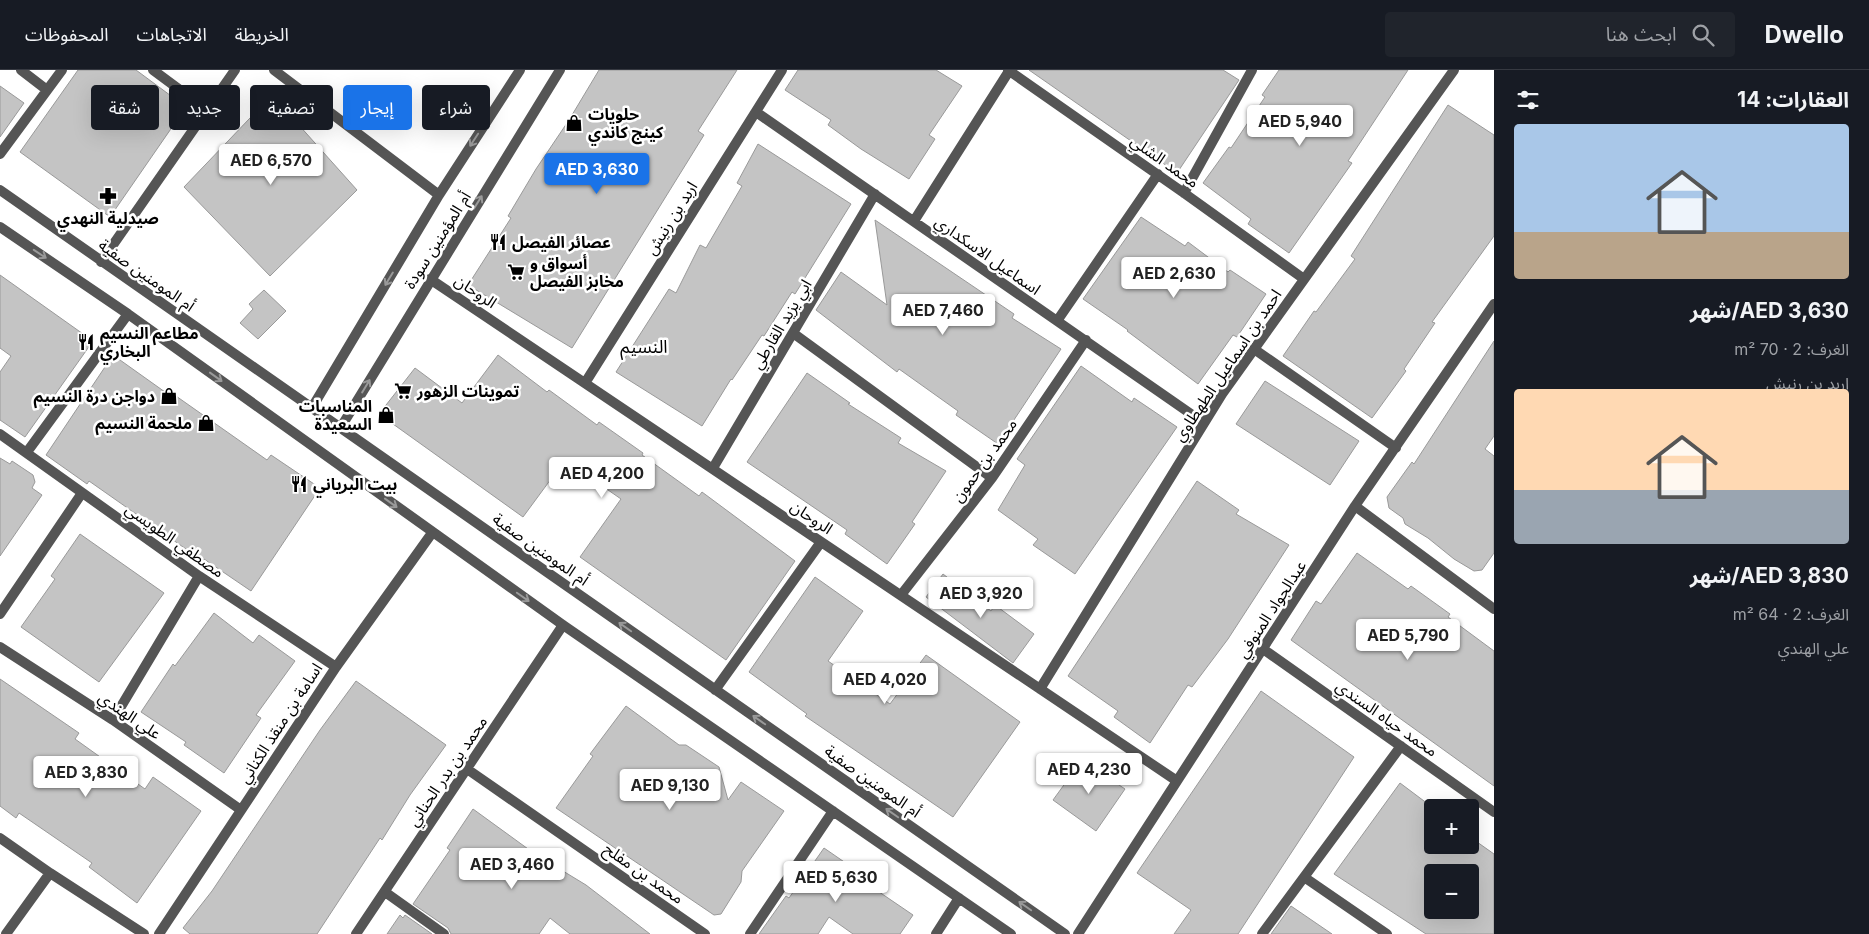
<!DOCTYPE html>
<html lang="ar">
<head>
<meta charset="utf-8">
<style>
  body { margin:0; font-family:Inter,"Noto Sans Arabic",sans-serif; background:#20242c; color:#f1f3f6; direction:rtl; height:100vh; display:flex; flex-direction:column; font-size:19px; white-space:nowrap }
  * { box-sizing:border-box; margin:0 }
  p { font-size:16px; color:#9ea1a6 }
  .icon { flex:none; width:28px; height:28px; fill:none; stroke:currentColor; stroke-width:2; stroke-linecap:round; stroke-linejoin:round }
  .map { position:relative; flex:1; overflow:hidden; direction:ltr }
  .drawer { display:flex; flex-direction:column; background:#171b24; width:375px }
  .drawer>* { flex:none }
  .guide { position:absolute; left:15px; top:15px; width:475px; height:45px; direction:rtl; display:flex; gap:10px }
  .controls { position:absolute; left:1424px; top:729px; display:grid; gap:10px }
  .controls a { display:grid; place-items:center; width:55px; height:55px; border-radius:5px; background:#171b24; box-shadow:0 5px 20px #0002; font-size:25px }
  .price { position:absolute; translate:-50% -42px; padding:0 11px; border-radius:5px; background:#fff; color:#222; font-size:16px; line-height:32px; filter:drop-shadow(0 1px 2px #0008) }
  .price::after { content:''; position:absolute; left:50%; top:30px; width:15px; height:11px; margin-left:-8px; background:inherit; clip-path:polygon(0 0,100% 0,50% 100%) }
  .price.current { background:#1a73e8; color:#fff }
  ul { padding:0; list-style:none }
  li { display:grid; align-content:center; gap:10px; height:265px; padding:0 20px }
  li span { display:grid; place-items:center; height:155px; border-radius:5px; color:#555 }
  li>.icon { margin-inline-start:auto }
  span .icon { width:90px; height:90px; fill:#fffc; stroke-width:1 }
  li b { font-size:21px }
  h2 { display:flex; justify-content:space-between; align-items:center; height:60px; padding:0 20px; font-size:21px }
  .chip { padding:0 18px; border-radius:5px; background:#171b24; box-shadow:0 5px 20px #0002; font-size:18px; line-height:45px }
  .chip.current { background:#1a73e8; color:#fff }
  header { display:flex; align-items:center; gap:30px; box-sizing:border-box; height:70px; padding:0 25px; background:#171b24; border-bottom:1px solid #363941 }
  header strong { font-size:24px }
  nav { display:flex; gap:28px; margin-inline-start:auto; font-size:18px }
  .search { width:350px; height:45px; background:#20242c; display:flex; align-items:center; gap:12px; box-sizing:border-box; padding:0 18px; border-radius:5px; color:#9ea1a6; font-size:19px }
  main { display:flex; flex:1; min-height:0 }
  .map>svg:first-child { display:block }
</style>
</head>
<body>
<header>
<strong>Dwello</strong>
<div class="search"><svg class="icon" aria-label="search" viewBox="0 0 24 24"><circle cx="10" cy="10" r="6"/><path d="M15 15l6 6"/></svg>ابحث هنا</div>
<nav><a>الخريطة</a><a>الاتجاهات</a><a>المحفوظات</a></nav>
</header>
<main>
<section class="drawer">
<h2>العقارات: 14<svg class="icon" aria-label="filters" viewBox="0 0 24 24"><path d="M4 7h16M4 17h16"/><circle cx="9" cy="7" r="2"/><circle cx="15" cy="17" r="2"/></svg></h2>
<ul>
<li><span style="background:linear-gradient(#a9c7e8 70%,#b9a48a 0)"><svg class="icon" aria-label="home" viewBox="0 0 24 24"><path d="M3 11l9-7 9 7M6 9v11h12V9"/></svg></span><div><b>AED 3,630/شهر</b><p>الغرف: 2 · 70 m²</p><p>اربد بن رنيش</p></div></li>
<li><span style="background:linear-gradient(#ffd9b3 65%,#9aa5b1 0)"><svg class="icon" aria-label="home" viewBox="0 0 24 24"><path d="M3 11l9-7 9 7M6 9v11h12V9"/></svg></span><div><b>AED 3,830/شهر</b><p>الغرف: 2 · 64 m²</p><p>علي الهندي</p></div></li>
</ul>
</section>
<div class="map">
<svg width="1494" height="864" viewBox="0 0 1494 864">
  <rect width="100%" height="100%" fill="#fff"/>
  <path fill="#c4c4c4" stroke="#999" fill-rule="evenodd" d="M78,0H136L186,37L110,147L20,82Z
    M599,0H737L698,61L704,65L572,278L468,215L511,148L508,146L536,99L569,50Z
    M798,0H936L962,16L929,65L935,69L909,109L861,79L828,55L831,50L785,20Z
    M1029,0H1223L1239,10L1177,103Z
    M1279,0H1408L1348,91L1352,93L1289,183L1248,154L1251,149L1203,113L1229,77L1231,78L1265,27L1262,25Z
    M0,16L24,33L0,67Z
    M272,25L357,120L270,206L184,117Z
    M1448,35L1494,65V166L1432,252L1435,253L1404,299L1406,301L1372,348L1283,286L1314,241L1316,242L1355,189L1351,186Z
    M758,74L851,134L795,224L792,222L764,266L762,265L732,310L731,309L702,356L616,302L669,219L676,223L700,175L706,178L742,116L737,113Z
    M1141,147L1185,176L1188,172L1228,202L1230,200L1266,224L1237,267L1233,265L1198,314L1127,261L1128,260L1083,229Z
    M875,150L1014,244L1012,248L1061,279L998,374L956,345L958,341L899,299L897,302L816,240L841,202L887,235Z
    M0,205L93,271L25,367L0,350V302L11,286L0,278Z
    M264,220L286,241L258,269L240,253L253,239L249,234Z
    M1494,271V366L1485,379L1494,386V483L1482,500L1474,501L1454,489L1428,468L1405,454L1403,448L1389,438L1387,427L1412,392L1414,394Z
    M113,285L165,322L166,319L267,390L271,385L320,418L251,521L204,489L203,491L89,411L87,414L46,385Z
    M498,285L547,322L549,320L597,355L599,352L643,383L642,385L699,426L702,422L795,491L726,590L580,487L621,429L565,390L523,447L379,344L415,298L462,333Z
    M1081,296L1132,332L1134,328L1177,357L1075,504L1033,475L1038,469L998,440L1025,395L1017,389Z
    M807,303L850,333L848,334L901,368L898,373L946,401L912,452L915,454L887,494L845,464L847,460L747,392Z
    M1265,311L1359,371L1330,415L1236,354Z
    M0,388L10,394L12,391L33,405L35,412L32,418L42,425L0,486Z
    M1197,411L1239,440L1236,444L1289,475L1228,569L1192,617L1188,615L1150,673L1114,647L1118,641L1068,606Z
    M80,464L164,523L99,612L21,557L55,509L51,506Z
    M1357,483L1408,519L1411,516L1450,544L1448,547L1494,581V716L1291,570L1316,531L1321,534Z
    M943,504L991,541L995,535L1034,564L1013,593L926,527Z
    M815,507L863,541L828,591L890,634L926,585L1020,652L953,747L805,646L807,644L749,602Z
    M214,543L253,573L259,565L295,591L256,645L261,648L224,703L184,675L186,672L141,642L173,594L175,596Z
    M0,609L79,663L75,669L145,719L153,707L201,741L137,833L89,797L92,793L19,743L16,748L0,736Z
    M356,611L446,675L410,725L382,770L380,768L317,864H190L183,858L212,821L320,660Z
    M1261,621L1354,687L1238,864H1174L1191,840L1137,803Z
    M626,636L679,675H686L719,697L728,730L741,712L784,741L742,801L741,812L721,844L714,845L556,738L593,686L590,684Z
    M1082,690L1125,719L1096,761L1053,730Z
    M1400,713L1432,737V775H1470V767L1494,784V864H1426L1334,804ZM1432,802H1470V840H1432Z
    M473,739L535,784L586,815L650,864H570L550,848L539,864H451L448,858L413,834L450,780L447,778Z
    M824,778L866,807L863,811L913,845L900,864H853L829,847L818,864H759L786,826L789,828Z
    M1291,836L1332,864H1271Z
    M400,845L403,848L405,845L432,864H387Z"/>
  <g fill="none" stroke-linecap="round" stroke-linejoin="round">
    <path stroke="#555" stroke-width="10" d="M21,0L47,20
      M153,0L207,40
      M274,0L439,125
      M1008,0L1184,123L1304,209
      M756,42L1204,353
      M0,84L62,0
      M0,120L1065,864
      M1184,123L1252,0
      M914,151L1009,1
      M0,157L128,244L563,555L1011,864
      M101,192L235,0
      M430,209L1177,711
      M1057,251L1158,104
      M793,263L992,408
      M1254,279L1396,378
      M585,313L782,0
      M313,336L439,125L520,0
      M341,357L560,0
      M0,364L199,506L336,597
      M27,382L128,244
      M713,398L875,124
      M1355,436L1494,539
      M901,525L992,408L1086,270
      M0,544L82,423
      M0,577L113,650L241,740
      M1263,579L1494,742
      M1040,619L1222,324L1454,0
      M715,620L821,472
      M113,650L199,506
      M467,699L705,864
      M0,768L50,803L144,864
      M1304,807L1387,864
      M385,822L444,864
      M6,864L50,803
      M159,864L336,597L432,463
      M356,864L563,555
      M750,864L833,741
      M936,864L959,828
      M1078,864L1355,436L1494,234
      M1262,864L1401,676"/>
  </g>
  <defs><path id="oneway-shaft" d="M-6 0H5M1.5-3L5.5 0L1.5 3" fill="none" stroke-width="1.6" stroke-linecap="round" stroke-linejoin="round" transform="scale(1.25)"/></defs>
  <g stroke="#999">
    <use href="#oneway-shaft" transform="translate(474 70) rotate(123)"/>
    <use href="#oneway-shaft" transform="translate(478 132) rotate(-58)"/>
    <use href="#oneway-shaft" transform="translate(40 184) rotate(34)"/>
    <use href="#oneway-shaft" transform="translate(389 209) rotate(121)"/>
    <use href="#oneway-shaft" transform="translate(216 307) rotate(36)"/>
    <use href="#oneway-shaft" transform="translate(366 316) rotate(-59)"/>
    <use href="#oneway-shaft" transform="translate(391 433) rotate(36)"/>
    <use href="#oneway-shaft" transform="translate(523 527) rotate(35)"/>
    <use href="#oneway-shaft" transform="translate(625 557) rotate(-145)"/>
    <use href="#oneway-shaft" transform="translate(759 650) rotate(-145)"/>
    <use href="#oneway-shaft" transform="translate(892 743) rotate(-145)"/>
    <use href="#oneway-shaft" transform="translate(1025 836) rotate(-145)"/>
  </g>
  <defs>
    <g id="shop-bare" transform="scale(1.35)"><path d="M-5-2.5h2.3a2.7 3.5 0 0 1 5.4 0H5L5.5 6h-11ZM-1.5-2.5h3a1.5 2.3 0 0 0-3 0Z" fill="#000" stroke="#fff" stroke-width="2.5" paint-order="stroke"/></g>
    <g id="pharmacy-bare" transform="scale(1.35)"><path d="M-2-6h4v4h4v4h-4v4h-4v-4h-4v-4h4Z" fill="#000" stroke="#fff" stroke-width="2.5" paint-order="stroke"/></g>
    <g id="restaurant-bare" transform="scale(1.35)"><path d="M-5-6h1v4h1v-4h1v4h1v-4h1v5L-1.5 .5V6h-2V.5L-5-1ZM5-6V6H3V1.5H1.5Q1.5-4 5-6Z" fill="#000" stroke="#fff" stroke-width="2.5" paint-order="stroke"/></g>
    <g id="supermarket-bare" transform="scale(1.35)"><path d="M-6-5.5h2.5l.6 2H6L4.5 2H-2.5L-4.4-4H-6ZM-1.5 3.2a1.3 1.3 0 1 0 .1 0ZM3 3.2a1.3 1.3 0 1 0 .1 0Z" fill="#000" stroke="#fff" stroke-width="2.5" paint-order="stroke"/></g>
  </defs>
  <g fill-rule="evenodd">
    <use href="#shop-bare" x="574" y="53"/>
    <use href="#pharmacy-bare" x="108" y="126"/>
    <use href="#restaurant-bare" x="498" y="172"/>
    <use href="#supermarket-bare" x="516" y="202"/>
    <use href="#restaurant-bare" x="86" y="272"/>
    <use href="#supermarket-bare" x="403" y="321"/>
    <use href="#shop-bare" x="169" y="326"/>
    <use href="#shop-bare" x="386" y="345"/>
    <use href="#shop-bare" x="206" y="353"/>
    <use href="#restaurant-bare" x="299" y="414"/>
  </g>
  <g text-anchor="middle" stroke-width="5" stroke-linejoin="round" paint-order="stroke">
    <g font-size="16" font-weight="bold" fill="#000" stroke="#fff" text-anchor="start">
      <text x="588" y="50">حلويات<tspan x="588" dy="18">كينج كاندي</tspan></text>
      <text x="108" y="154" text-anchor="middle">صيدلية النهدي</text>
      <text x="512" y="178">عصائر الفيصل</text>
      <text x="530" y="199">أسواق و<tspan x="530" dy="18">مخابز الفيصل</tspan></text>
      <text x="100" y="269">مطاعم النسيم<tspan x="100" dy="18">البخاري</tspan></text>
      <text x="417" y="327">تموينات الزهور</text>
      <text x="155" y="332" text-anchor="end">دواجن درة النسيم</text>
      <text x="372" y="342" text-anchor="end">المناسبات<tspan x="372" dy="18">السعيدة</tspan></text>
      <text x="192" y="359" text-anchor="end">ملحمة النسيم</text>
      <text x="313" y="420">بيت البرياني</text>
    </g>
    <g font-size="16" fill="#000" stroke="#fff">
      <text transform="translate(1165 91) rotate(35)" y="6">محمد الشلي</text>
      <text transform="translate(671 148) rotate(-58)" y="6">اربد بن رنيش</text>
      <text transform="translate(437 170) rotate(-58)" y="6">أم المؤمنين سودة</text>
      <text transform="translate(988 185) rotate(35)" y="6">اسماعيل الاسكداري</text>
      <text transform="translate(147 205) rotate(35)" y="6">أم المومنين صفية</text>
      <text transform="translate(476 221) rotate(34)" y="6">الروحان</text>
      <text transform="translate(781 254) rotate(-59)" y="6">ابي يزيد القارطي</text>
      <text transform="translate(1227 295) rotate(-56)" y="6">احمد بن اسماعيل الطهطاوي</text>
      <text transform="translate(984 390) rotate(-54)" y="6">محمد بن حمون</text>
      <text transform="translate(812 447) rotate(34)" y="6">الروحان</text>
      <text transform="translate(175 470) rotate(35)" y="6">مصطفي الطويسي</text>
      <text transform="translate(541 479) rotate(35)" y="6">أم المومنين صفية</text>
      <text transform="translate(1271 539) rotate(-57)" y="6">عبدالجواد المنوفي</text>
      <text transform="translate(130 645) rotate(34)" y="6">علي الهندي</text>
      <text transform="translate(1387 648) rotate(35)" y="6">محمد حياه السندي</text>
      <text transform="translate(280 653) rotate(-57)" y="6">اسامة بن منقذ الكناني</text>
      <text transform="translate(447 701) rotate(-56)" y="6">محمد بن بدر الحناني</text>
      <text transform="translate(873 711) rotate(35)" y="6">أم المومنين صفية</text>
      <text transform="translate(644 803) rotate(35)" y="6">محمد بن مفلح</text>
    </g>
    <g font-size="18" fill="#000" stroke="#fff">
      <text x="644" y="283">النسيم</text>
    </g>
  </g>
</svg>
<div class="controls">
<a>+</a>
<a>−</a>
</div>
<b class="price" style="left:1300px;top:77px">AED 5,940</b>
<b class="price" style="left:271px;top:116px">AED 6,570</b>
<b class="price current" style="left:597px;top:125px">AED 3,630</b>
<b class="price" style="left:1174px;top:229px">AED 2,630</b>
<b class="price" style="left:943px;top:266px">AED 7,460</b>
<b class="price" style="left:602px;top:429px">AED 4,200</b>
<b class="price" style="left:981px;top:549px">AED 3,920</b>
<b class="price" style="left:1408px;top:591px">AED 5,790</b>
<b class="price" style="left:885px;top:635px">AED 4,020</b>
<b class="price" style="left:1089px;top:725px">AED 4,230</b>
<b class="price" style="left:86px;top:728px">AED 3,830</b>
<b class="price" style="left:670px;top:741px">AED 9,130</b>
<b class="price" style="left:512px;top:820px">AED 3,460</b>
<b class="price" style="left:836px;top:833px">AED 5,630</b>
<div class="guide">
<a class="chip">شراء</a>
<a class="chip current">إيجار</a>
<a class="chip">تصفية</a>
<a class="chip">جديد</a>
<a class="chip">شقة</a>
</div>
</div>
</main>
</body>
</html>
